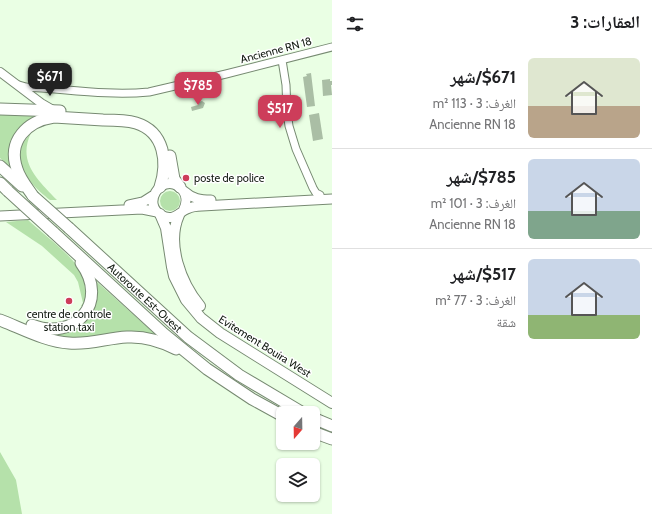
<!DOCTYPE html>
<html lang="ar">
<head>
<meta charset="utf-8">
<style>
  body { margin:0; font-family:Cabin,"Noto Naskh Arabic",sans-serif; background:#f2f2f2; color:#202124; direction:rtl; height:100vh; display:flex; flex-direction:column; font-size:15px; white-space:nowrap }
  * { box-sizing:border-box; margin:0 }
  p { font-size:13px; color:#757577 }
  .icon { flex:none; width:22px; height:22px; fill:none; stroke:currentColor; stroke-width:2; stroke-linecap:round; stroke-linejoin:round }
  .map { position:relative; flex:1; overflow:hidden; direction:ltr }
  .side { display:flex; flex-direction:column; background:#fff; width:320px }
  .side>* { flex:none }
  .needle { width:26px; rotate:200deg }
  .fabs { position:absolute; left:276px; top:406px; display:grid; gap:8px }
  .fabs a { display:grid; place-items:center; width:44px; height:44px; border-radius:6px; background:#fff; box-shadow:0 1px 3px #0004; font-size:20px }
  .price { position:absolute; translate:-50% -34px; padding:0 9px; border-radius:8px; background:#cd3d5a; color:#fff; font-size:13px; line-height:26px; filter:drop-shadow(0 1px 2px #0008) }
  .price::after { content:''; position:absolute; left:50%; top:24px; width:12px; height:9px; margin-left:-6px; background:inherit; clip-path:polygon(0 0,100% 0,50% 100%) }
  .price.on { background:#222; color:#fff }
  ul { padding:0; list-style:none }
  li { display:flex; align-items:center; gap:12px; height:100px; padding:0 12px }
  li+li { border-top:1px solid #e0e0e0 }
  li span { display:grid; place-items:center; flex:none; width:112px; height:80px; border-radius:6px; color:#555 }
  li>.icon { margin-inline-start:auto }
  span .icon { width:48px; height:48px; fill:#fffc; stroke-width:1 }
  li b { font-size:17px }
  h2 { display:flex; justify-content:space-between; align-items:center; height:48px; padding:0 12px; font-size:17px }
  main { display:flex; flex:1; min-height:0 }
  .map>svg:first-child { display:block }
</style>
</head>
<body>
<main>
<section class="side">
<h2>العقارات: 3<svg class="icon" aria-label="filters" viewBox="0 0 24 24"><path d="M4 7h16M4 17h16"/><circle cx="9" cy="7" r="2"/><circle cx="15" cy="17" r="2"/></svg></h2>
<ul>
<li><span style="background:linear-gradient(#dfe7d0 60%,#b9a48a 0)"><svg class="icon" aria-label="home" viewBox="0 0 24 24"><path d="M3 11l9-7 9 7M6 9v11h12V9"/></svg></span><div><b>$671/شهر</b><p>الغرف: 3 · 113 m²</p><p>Ancienne RN 18</p></div></li>
<li><span style="background:linear-gradient(#c9d6e8 65%,#7fa58c 0)"><svg class="icon" aria-label="home" viewBox="0 0 24 24"><path d="M3 11l9-7 9 7M6 9v11h12V9"/></svg></span><div><b>$785/شهر</b><p>الغرف: 3 · 101 m²</p><p>Ancienne RN 18</p></div></li>
<li><span style="background:linear-gradient(#c9d6e8 70%,#8fb573 0)"><svg class="icon" aria-label="home" viewBox="0 0 24 24"><path d="M3 11l9-7 9 7M6 9v11h12V9"/></svg></span><div><b>$517/شهر</b><p>الغرف: 3 · 77 m²</p><p>شقة</p></div></li>
</ul>
</section>
<div class="map">
<svg width="332" height="514" viewBox="0 0 332 514">
  <rect width="100%" height="100%" fill="#eaffe4"/>
  <path fill="#b5e1aa" d="M0,113L38,115L26,123L13,170L0,158Z
    M31,133C17,162 38,180 57,200H50C36,189 15,170 21,149C22,143 27,138 31,133Z
    M160 201a10 10 0 1 1 20 0a10 10 0 1 1-20 0Z
    M28,220C43,234 87,266 88,287C88,293 85,300 84,306H81L83,303L78,282L74,275L42,246L6,222Z
    M97,282L156,335L133,332L109,334L86,338L73,339L46,333C81,335 98,317 97,282Z
    M0,452L16,480L22,514H0Z"/>
  <path fill="#aabea5" d="M311,73L315,106L307,107L303,77L307,76L306,74Z
    M330,79V81H332V85H331L332,95L323,96L322,80Z
    M202,101L205,103L203,108L192,111L191,107L198,105L199,102Z
    M319,113L323,139L313,141L309,115Z"/>
  <g fill="none" stroke-linecap="round" stroke-linejoin="round">
    <g stroke="#778a72" stroke-width="9">
      <path id="tertiary" d="M282,60L286,85L287,112L289,126L296,149L313,188L316,193L320,195
        M19,85L26,87C66,89 108,96 149,92L226,74L332,47"/>
    </g>
    <g stroke="#778a72" stroke-width="10">
      <path id="secondary" d="M0,72L41,103L53,110"/>
    </g>
    <g stroke="#778a72" stroke-width="11">
      <path id="primary" d="M184,191C193,199 200,200 211,200
        M129,205L143,202L154,195
        M183,211C188,202 187,192 178,186C160,175 142,204 161,215C173,222 178,213 187,209C191,207 197,206 202,206L332,199
        M0,216L142,209L157,212"/>
    </g>
    <g stroke="#778a72" stroke-width="12">
      <path id="trunk" d="M160,214L166,228L172,267L174,276L186,300L201,318L220,333L332,403
        M179,215C166,244 181,283 200,306"/>
    </g>
    <g stroke="#778a72" stroke-width="13">
      <g id="motorway">
        <path d="M0,109L60,111"/>
        <path d="M170,156L174,179L180,187"/>
        <path d="M0,166L22,186"/>
        <path d="M0,183L8,191"/>
        <path d="M33,196C27,187 20,179 17,169C7,141 27,121 54,117C70,118 86,119 103,120C114,120 126,120 136,123C165,132 168,163 160,187"/>
        <path id="s1" d="M69,228L188,337L239,375L303,413"/>
        <path d="M53,232L164,334L207,369L252,399L283,416"/>
        <path d="M0,320C21,328 47,342 69,343C89,345 107,338 127,337C145,336 161,341 176,349"/>
        <path d="M32,325C75,342 110,302 81,263"/>
        <path d="M313,418L332,426"/>
        <path d="M313,432L332,439"/>
      </g>
    </g>
    <use href="#tertiary" stroke="#fff" stroke-width="7"/>
    <use href="#secondary" stroke="#fff" stroke-width="8"/>
    <use href="#primary" stroke="#fff" stroke-width="9"/>
    <use href="#trunk" stroke="#fff" stroke-width="10"/>
    <use href="#motorway" stroke="#fff" stroke-width="11"/>
    <g stroke="#778a72" stroke-width="13" stroke-linecap="butt">
      <path id="motorway-bridge" d="M8,191L53,232
        M33,196L69,228"/>
    </g>
    <use href="#motorway-bridge" stroke="#fff" stroke-width="11"/>
  </g>
  <g fill="#cd3d5a" stroke="#fff" stroke-width="1.5">
    <circle cx="186" cy="178" r="4"/>
    <circle cx="69" cy="301" r="4"/>
  </g>
  <g text-anchor="middle" stroke-width="3" stroke-linejoin="round" paint-order="stroke">
    <g font-size="11" fill="#131b12" stroke="#fff">
      <text transform="translate(276 50) rotate(-15)" y="4">Ancienne RN 18</text>
      <text dy="4" stroke="none"><textPath href="#s1" startOffset="103">Autoroute Est-Ouest</textPath></text>
      <text transform="translate(265 346) rotate(32)" y="4">Evitement Bouira West</text>
    </g>
    <g font-size="11" fill="#131b12" stroke="#fff" text-anchor="start">
      <text x="194" y="182">poste de police</text>
      <text x="69" y="318" text-anchor="middle">centre de controle<tspan x="69" dy="13">station taxi</tspan></text>
    </g>
  </g>
</svg>
<div class="fabs">
<a><svg class="needle" viewBox="-14 -14 28 28"><path d="M0-13l5 13h-10z" fill="#e53935"/><path d="M0 13l5-13h-10z" fill="#757577"/></svg></a>
<a><svg class="icon" aria-label="layers" viewBox="0 0 24 24"><path d="M12 4l9 5-9 5-9-5zM3 14l9 5 9-5"/></svg></a>
</div>
<b class="price on" style="left:50px;top:97px">$671</b>
<b class="price" style="left:198px;top:106px">$785</b>
<b class="price" style="left:280px;top:129px">$517</b>
</div>
</main>
</body>
</html>
